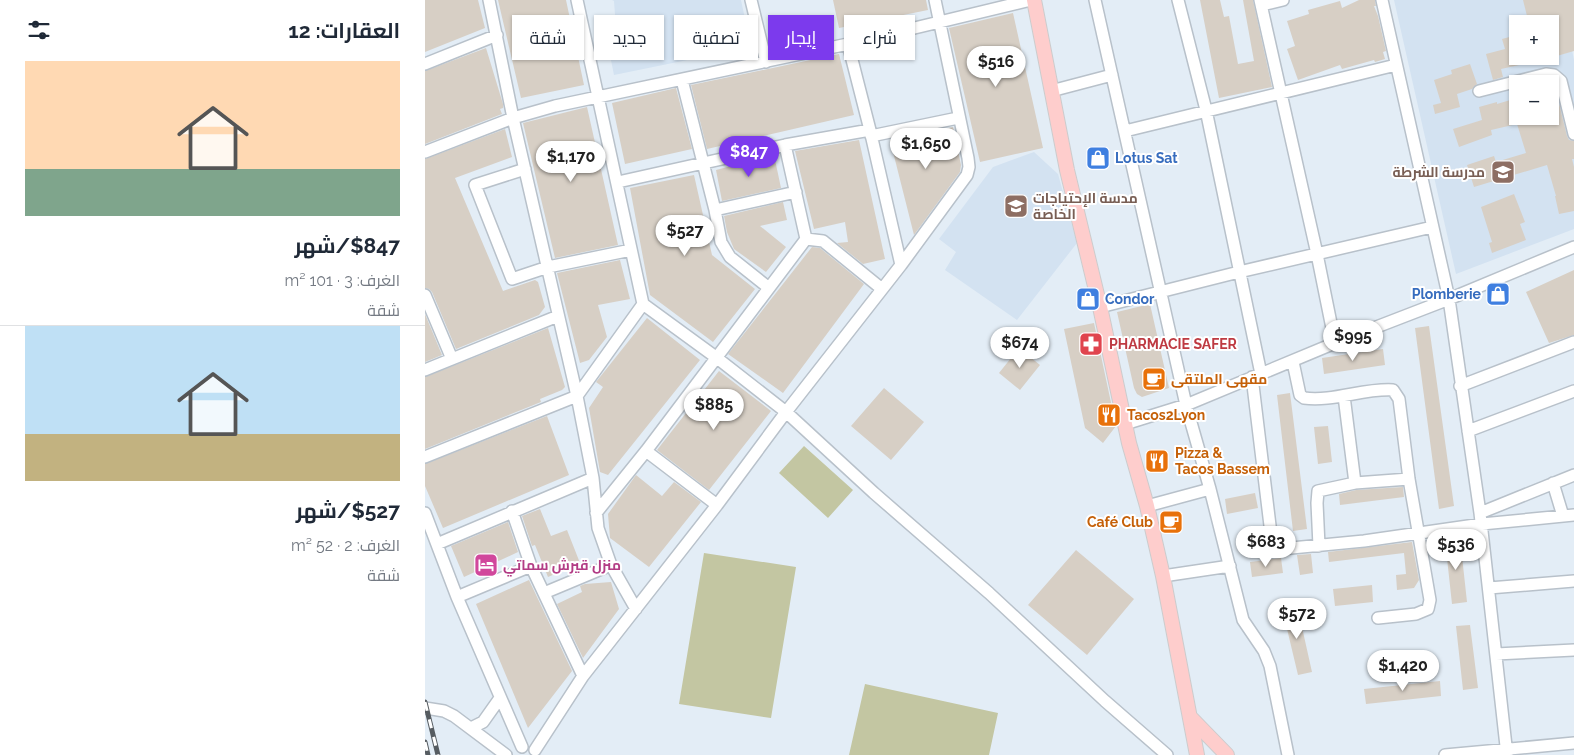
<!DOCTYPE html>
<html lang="ar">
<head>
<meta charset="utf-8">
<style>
  body { margin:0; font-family:Raleway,Cairo,sans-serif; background:#f6f6f7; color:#1f2937; direction:rtl; height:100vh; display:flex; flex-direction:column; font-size:19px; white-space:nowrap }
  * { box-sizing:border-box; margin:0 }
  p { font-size:16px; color:#747a83 }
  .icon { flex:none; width:28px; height:28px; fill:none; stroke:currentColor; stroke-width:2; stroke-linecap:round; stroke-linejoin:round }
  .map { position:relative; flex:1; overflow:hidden; direction:ltr }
  .sheet { display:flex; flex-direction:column; background:#fff; width:425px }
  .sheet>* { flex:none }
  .hud { position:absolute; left:15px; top:15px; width:475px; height:45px; direction:rtl; display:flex; gap:10px }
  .fabs { position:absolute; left:1084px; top:15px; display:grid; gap:10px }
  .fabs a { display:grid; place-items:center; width:50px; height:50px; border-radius:0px; background:#fff; box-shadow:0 1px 4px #0004; font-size:25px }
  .price { position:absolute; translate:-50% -42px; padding:0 11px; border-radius:18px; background:#fff; color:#222; font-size:16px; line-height:32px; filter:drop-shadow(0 1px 2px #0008) }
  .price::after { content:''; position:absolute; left:50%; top:30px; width:15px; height:11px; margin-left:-8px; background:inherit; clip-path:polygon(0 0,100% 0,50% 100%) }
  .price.current { background:#7c3aed; color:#fff }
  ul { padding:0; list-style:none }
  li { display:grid; align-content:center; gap:10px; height:265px; padding:0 25px }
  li+li { border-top:1px solid #e0e1e3 }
  li span { display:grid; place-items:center; height:155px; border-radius:0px; color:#555 }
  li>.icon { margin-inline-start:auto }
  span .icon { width:90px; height:90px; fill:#fffc; stroke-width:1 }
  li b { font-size:21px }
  h2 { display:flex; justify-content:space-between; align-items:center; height:60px; padding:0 25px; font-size:21px }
  .chip { padding:0 18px; border-radius:0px; background:#fff; box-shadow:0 1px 4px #0004; font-size:18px; line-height:45px }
  .chip.current { background:#7c3aed; color:#fff }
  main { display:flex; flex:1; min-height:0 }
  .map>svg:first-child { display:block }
</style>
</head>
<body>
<main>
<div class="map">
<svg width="1149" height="755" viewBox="0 0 1149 755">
  <rect width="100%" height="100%" fill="#e3edf6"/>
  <path fill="#d3e2f1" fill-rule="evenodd" d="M187,0H316L326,47L189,75L180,31L190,15L189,1Z
    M969,0H1137L1149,60V229L1031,274ZM1092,24H1125V56H1092ZM1092,84H1125V116H1092Z
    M609,152L633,174L652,243L592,320L520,270L531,252L514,239L568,167Z"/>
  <path fill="#c3c6a2" d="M379,446L428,490L403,518L354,473Z
    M279,553L371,567L346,718L254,704Z
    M440,684L573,713L564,755H424Z"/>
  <path fill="#d7cfc5" d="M0,0H53L60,28L0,52Z
    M73,0H141L159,85L96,98Z
    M408,0H501L503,10L414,28Z
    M775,0H795L799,17L804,16L813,64L829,61L818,0H828L847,87L794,98Z
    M934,0H950L951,6H949L953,16L961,51L958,52L960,59L950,62L949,60L917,69L915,65L873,80L862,49L870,46L862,21L884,14L883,10L915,1L917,8Z
    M1098,0H1149V51L1125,58V24H1104Z
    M588,13L618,148L555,162L524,28Z
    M1092,35V56H1117V60L1076,69L1078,77L1068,80L1061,54L1080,49L1077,39Z
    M61,48L78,104V108L75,109L77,114L0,144V71Z
    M414,54L429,115L282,149L266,85Z
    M1045,64L1052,84L1047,89L1032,94L1035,107L1010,114L1008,105L1016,103L1009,80L1027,74L1026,70Z
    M251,88L267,149L200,164L187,103Z
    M1131,91L1142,136L1144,140L1149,141V159H1147L1149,167V211L1134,214L1130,196H1131L1122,165L1049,187L1042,165L1069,156L1071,162L1101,153L1092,124L1066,130L1067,135L1034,147L1028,129L1057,120L1054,107L1072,102V104L1092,98V116H1125V100L1127,99L1125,92Z
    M162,107L193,245L130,258L98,123Z
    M528,127L536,165L535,172L489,235L465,140Z
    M80,129L87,157L30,178L78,291L110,280L113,282L120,307L114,315L31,349L7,292L4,289L0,288V159Z
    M434,140L460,259L438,264L412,243L423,242L420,222L389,229L370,151Z
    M349,155L356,188L297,201L291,170Z
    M269,175L287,255L330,289L288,342L225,295L205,188Z
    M1089,194L1100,222L1095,224L1101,240L1067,253L1064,243L1067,242L1056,207Z
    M358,202L362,220L335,226L361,247L341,272L309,249L302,232L299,216Z
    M387,247L395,248L439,284L358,393L303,354Z
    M195,260L205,299L173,305L182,337L164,360L155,363L132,273Z
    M1149,270V335L1124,343L1101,292Z
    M725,304L744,388L717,397L712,394L709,388L692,312Z
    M0,314L17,355L0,362Z
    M222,318L275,360L183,475L175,472L164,408L178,387L171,382Z
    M669,323L691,426L678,443L660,428L639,329Z
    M1004,326L1029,506L1014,509L990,328Z
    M123,328L140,387L137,390L115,399L116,402L0,449V377Z
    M594,348L615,365L595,390L574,373Z
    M958,349L960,365L899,374L897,358Z
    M294,371L346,411L284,490L232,450Z
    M459,388L499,422L466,460L426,426Z
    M865,393L882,529L868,531L852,395Z
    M122,416L144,475L18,528L0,486V464Z
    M903,426L907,462L893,464L889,427Z
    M211,475L237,496L249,482L276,502L224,567L185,538L183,514Z
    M978,487L979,497L915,505L914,494L931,490Z
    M830,493L833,508L802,514L800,499Z
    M115,509L126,536L142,530L155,563L123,577L110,545L107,546L97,516Z
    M83,522L93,552L39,577L26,546Z
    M1035,538L1042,602L1027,604L1020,540Z
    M987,542L994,580L989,588L972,590L971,575L981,574L979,553L904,562L903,552Z
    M651,550L709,599L662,655L603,605Z
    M886,554L888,573L875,575L872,555Z
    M856,558L858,573L827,577L825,562Z
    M104,580L147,671L103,728L51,604Z
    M186,582L194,609L158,658L132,604L157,592L155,586L160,584Z
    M947,585L948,602L910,606L908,589Z
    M872,605L887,672L873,675L857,608Z
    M1045,625L1053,688L1038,690L1031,626Z
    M1015,681L1016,696L941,704L939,689Z"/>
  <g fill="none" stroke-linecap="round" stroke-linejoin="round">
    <g stroke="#b8c1ca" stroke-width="14">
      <path id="minor" d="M64,0L88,118L152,396L168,478L173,528L186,565L211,609
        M152,0L218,304L292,358L361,412L449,493L564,593L680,701L742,755
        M326,0L341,62
        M670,0L761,405L785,489L818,620L839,651L845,666L863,755
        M753,0L781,110L836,374
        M835,0L892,254L910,343
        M957,0L1024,299L1055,513L1082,755
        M837,5L858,0
        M423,44L445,130L476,265
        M0,64L72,35
        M257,80L290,210L296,242L305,257L344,288
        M626,91L687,75
        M1054,91L1121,74L1129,75L1136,81L1149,134
        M700,131L971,65
        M446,136L533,118
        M0,152L88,118L130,106L423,44L606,0
        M100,169L50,185L87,279L123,267L206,250
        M193,182L360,145L445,130
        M290,210L371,192
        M381,239L398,241L457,289
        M0,295L27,359
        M675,307L814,272L1007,227
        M868,362L875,395L879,398C908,402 939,388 968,390L974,399L984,479L1005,600L1003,609L991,614L953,618
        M0,370L133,316
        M827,377L847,542L851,547L856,549L939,541L1057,524L1149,515
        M1035,386L1149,342
        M919,396L930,483
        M700,424L761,405L910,343L1024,299L1149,247
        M1043,431L1149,391
        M221,451L292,505
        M0,457L152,396L218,304
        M1128,483L1138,516
        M722,506L785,489
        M87,511L106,566
        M0,513L32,597L97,747
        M171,513L221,451L381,239L360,145
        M1055,513L1149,475
        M12,544L168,478
        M894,546L892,503L893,491L930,483L984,479
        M738,576L805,566
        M1064,588L1149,581
        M119,593L186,565
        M32,597L106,566L158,676
        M1071,654L1149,650
        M0,708L19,711L29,716L81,755
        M46,728L58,722L75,698
        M110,750L158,676L292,505L361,412L476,265L542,175L544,167L543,158L510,0
        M1020,755L1149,743"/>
    </g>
    <g stroke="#cccccd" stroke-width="16">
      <path id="major" d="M609,0L642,170L675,307L704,443L722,506L738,576L772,755
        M766,718L802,755"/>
    </g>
    <use href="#minor" stroke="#fff" stroke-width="11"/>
    <use href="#major" stroke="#fecdcc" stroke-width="14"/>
    <g stroke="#565c61" stroke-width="5">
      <path id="rail" d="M0,702L13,755
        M0,742L3,755"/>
    </g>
    <use href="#rail" stroke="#fff" stroke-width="3" stroke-dasharray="9" stroke-linecap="butt"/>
  </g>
  <defs>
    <g id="shop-square" transform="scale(1.25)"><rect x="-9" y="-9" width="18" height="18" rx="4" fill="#3f7fe0" stroke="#fff"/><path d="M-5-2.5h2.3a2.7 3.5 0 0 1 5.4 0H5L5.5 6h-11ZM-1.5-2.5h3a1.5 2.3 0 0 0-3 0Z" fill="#fff"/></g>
    <g id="university-square" transform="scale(1.25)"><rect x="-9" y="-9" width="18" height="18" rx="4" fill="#8d6e63" stroke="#fff"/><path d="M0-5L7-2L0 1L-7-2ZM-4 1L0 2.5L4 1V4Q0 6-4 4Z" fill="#fff"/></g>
    <g id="school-square" transform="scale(1.25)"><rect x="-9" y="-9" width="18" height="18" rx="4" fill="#8d6e63" stroke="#fff"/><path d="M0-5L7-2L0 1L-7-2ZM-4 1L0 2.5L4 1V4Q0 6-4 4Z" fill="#fff"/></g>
    <g id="pharmacy-square" transform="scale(1.25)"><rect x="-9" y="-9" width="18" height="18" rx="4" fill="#e0444e" stroke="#fff"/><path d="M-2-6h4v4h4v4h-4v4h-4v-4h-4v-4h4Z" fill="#fff"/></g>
    <g id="cafe-square" transform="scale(1.25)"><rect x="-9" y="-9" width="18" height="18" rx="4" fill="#e8710a" stroke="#fff"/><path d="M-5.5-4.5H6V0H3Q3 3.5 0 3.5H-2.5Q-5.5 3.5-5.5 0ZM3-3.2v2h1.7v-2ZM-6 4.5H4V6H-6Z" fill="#fff"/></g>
    <g id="restaurant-square" transform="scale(1.25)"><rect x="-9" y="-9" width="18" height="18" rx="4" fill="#e8710a" stroke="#fff"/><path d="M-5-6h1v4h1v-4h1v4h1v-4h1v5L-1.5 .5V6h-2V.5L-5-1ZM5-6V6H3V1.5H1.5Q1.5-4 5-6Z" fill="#fff"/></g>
    <g id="hotel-square" transform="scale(1.25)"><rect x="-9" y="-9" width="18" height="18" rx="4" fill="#d1479c" stroke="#fff"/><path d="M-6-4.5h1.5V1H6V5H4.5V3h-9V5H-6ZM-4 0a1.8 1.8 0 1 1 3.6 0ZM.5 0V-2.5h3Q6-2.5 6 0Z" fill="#fff"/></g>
  </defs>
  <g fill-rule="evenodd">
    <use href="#shop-square" x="673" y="158"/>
    <use href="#university-square" x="1078" y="172"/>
    <use href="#school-square" x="591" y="206"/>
    <use href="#shop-square" x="1073" y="294"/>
    <use href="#shop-square" x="663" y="299"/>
    <use href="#pharmacy-square" x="666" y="344"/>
    <use href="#cafe-square" x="729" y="379"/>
    <use href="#restaurant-square" x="684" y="415"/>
    <use href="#restaurant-square" x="732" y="461"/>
    <use href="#cafe-square" x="746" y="522"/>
    <use href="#hotel-square" x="61" y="565"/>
  </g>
  <g text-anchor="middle" stroke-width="4" stroke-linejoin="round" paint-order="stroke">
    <g font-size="14" font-weight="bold" fill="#366cbe" stroke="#fff" text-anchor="start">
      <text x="690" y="163">Lotus Sat</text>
      <text x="1056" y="299" text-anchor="end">Plomberie</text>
      <text x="680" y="304">Condor</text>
    </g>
    <g font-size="14" font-weight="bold" fill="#785e54" stroke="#fff" text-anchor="end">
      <text x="1060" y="177">مدرسة الشرطة</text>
      <text x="608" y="203" text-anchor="start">مدسة الإحتياجات<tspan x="608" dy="16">الخاصة</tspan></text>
    </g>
    <g font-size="14" font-weight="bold" fill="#be3a42" stroke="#fff" text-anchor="start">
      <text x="684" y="349">PHARMACIE SAFER</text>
    </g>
    <g font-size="14" font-weight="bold" fill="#c56008" stroke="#fff" text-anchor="start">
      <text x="746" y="384">مقهى الملتقى</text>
      <text x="702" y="420">Tacos2Lyon</text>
      <text x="750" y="458">Pizza &amp;<tspan x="750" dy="16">Tacos Bassem</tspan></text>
      <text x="728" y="527" text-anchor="end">Café Club</text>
    </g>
    <g font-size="14" font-weight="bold" fill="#b23c85" stroke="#fff" text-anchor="start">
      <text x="78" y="570">منزل قيرش سماتي</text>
    </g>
  </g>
</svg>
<div class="fabs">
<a>+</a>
<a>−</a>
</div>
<b class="price" style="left:571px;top:88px">$516</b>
<b class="price" style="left:501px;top:170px">$1,650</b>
<b class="price current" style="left:324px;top:178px">$847</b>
<b class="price" style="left:146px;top:183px">$1,170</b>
<b class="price" style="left:260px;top:257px">$527</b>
<b class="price" style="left:928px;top:362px">$995</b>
<b class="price" style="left:595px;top:369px">$674</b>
<b class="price" style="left:289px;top:431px">$885</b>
<b class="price" style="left:841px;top:568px">$683</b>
<b class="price" style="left:1031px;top:571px">$536</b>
<b class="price" style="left:872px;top:640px">$572</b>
<b class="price" style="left:978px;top:692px">$1,420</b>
<div class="hud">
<a class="chip">شراء</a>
<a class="chip current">إيجار</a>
<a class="chip">تصفية</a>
<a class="chip">جديد</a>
<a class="chip">شقة</a>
</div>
</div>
<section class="sheet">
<h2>العقارات: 12<svg class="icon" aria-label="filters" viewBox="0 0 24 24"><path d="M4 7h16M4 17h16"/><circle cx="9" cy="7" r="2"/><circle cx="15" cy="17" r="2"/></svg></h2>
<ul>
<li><span style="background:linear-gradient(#ffd9b3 70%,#7fa58c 0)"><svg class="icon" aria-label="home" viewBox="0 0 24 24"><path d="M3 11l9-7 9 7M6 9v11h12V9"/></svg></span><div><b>$847/شهر</b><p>الغرف: 3 · 101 m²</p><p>شقة</p></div></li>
<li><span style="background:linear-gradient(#bfe0f5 70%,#c2b280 0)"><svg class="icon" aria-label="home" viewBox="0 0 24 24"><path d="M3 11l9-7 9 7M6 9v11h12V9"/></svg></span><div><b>$527/شهر</b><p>الغرف: 2 · 52 m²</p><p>شقة</p></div></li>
</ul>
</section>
</main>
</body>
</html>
